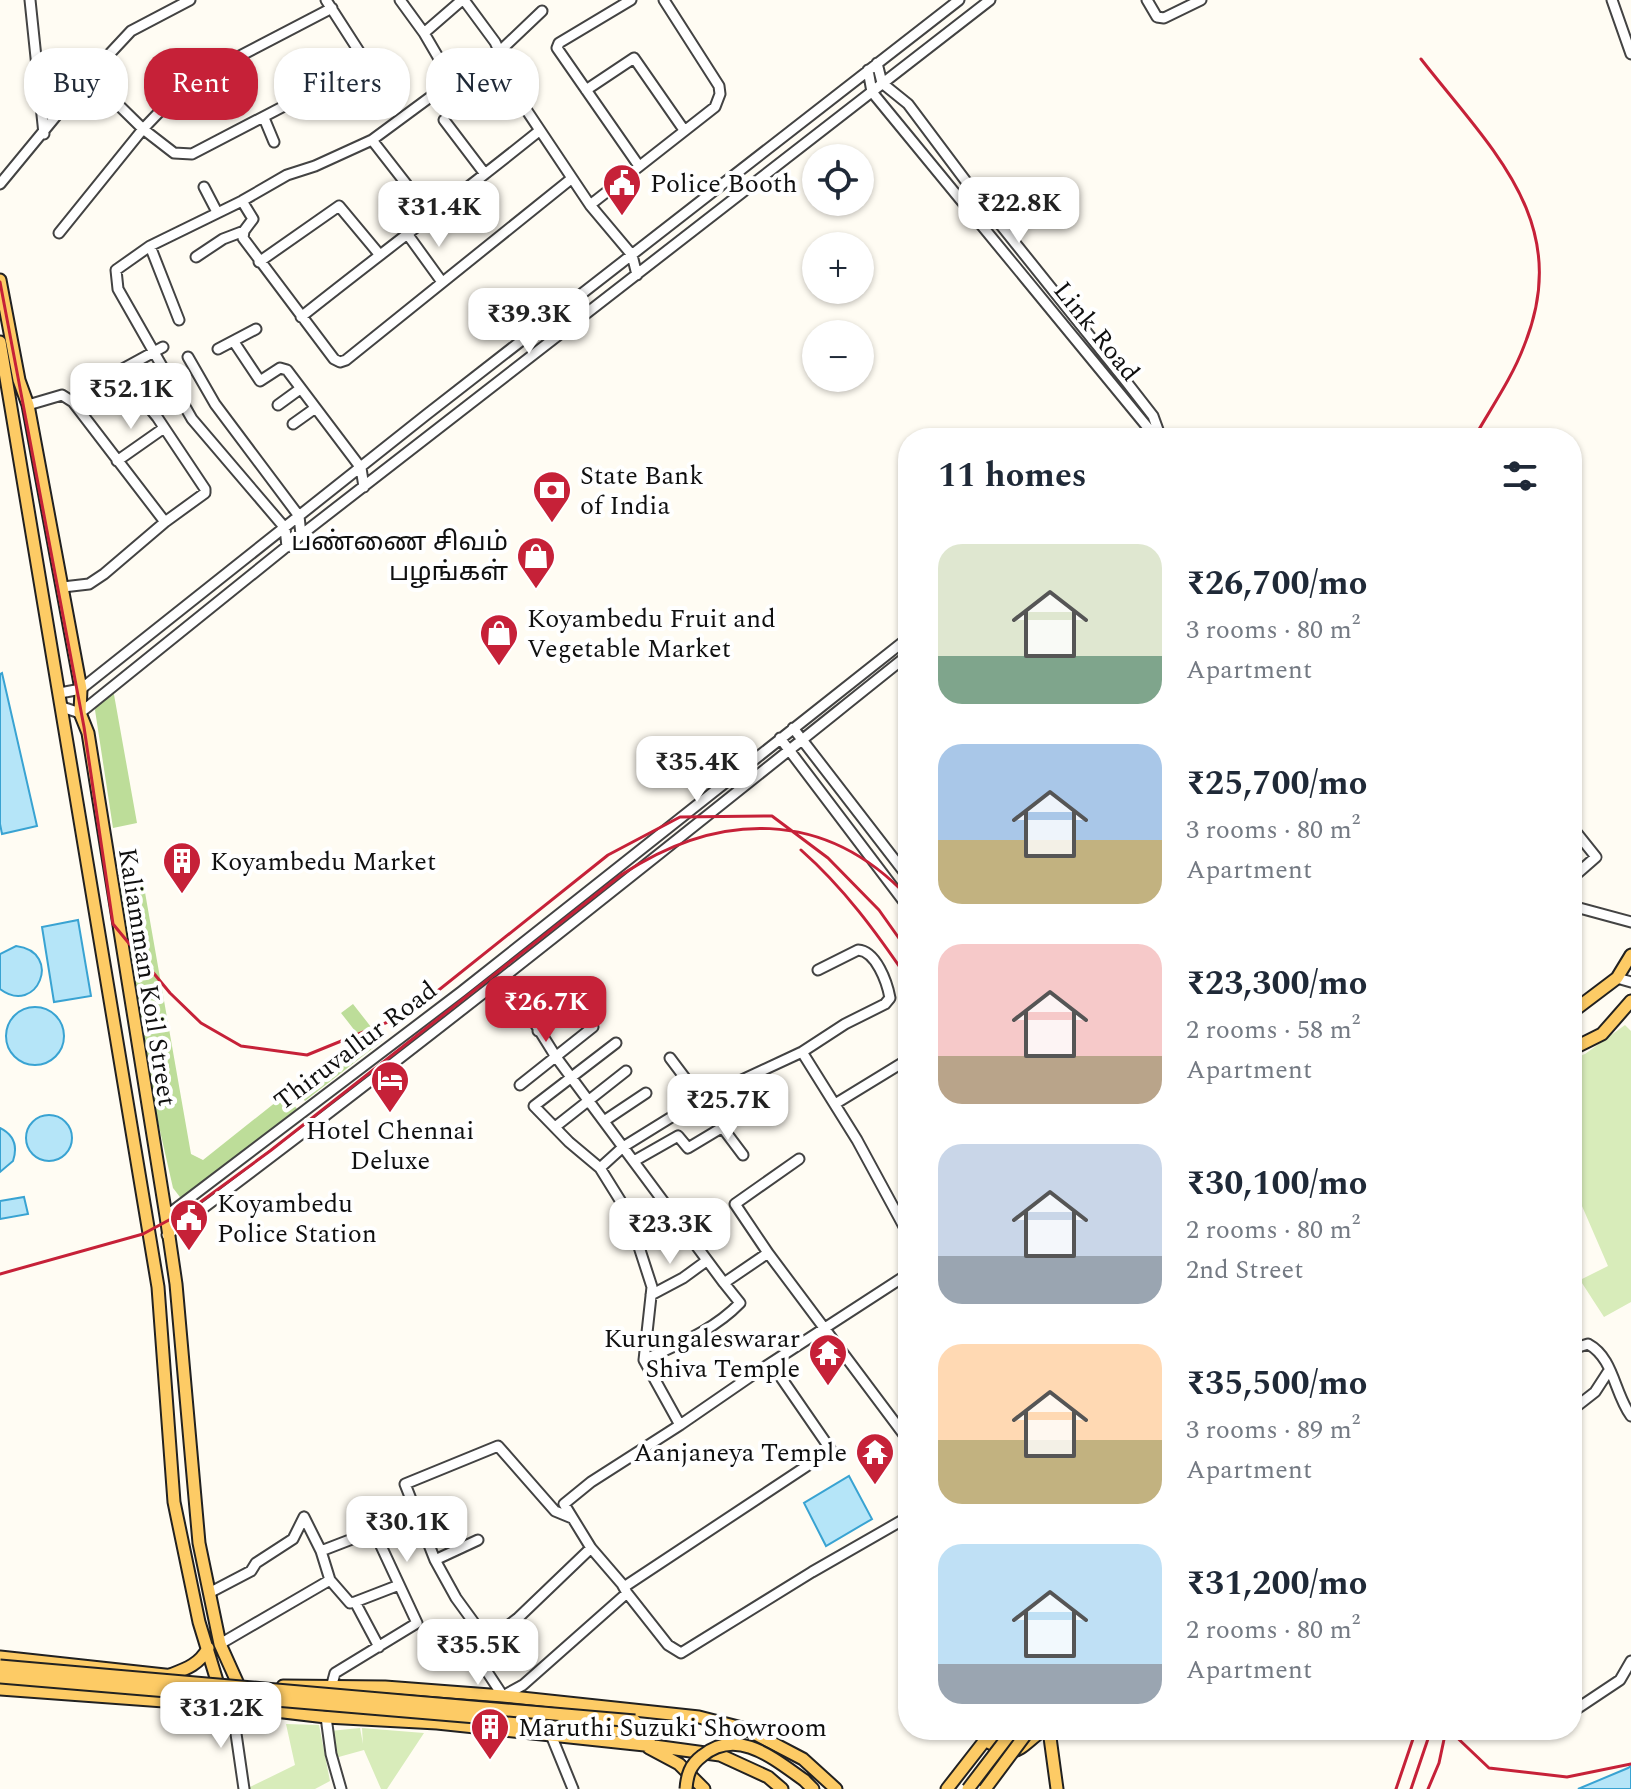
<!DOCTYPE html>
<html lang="en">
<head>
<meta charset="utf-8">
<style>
  body { margin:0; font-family:Spectral,"Noto Sans Tamil",serif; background:#f6f6f7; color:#1f2937; height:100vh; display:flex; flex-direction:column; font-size:30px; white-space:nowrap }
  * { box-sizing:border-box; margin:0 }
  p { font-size:26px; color:#747a83 }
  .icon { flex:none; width:44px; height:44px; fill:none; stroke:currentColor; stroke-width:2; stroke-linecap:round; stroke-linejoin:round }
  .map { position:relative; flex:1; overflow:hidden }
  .side { position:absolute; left:898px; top:428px; width:684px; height:1312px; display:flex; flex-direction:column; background:#fff; border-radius:32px; box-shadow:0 2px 6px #0004 }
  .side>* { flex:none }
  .top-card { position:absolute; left:24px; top:48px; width:754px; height:72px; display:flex; gap:16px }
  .controls { position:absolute; left:802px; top:144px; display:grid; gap:16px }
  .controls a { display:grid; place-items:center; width:72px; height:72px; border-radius:50%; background:#fff; box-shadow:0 2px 6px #0004; font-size:40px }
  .price { position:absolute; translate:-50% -68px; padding:0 18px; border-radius:16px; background:#fff; color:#222; font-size:26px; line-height:52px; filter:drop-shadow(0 2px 4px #0008) }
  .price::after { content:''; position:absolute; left:50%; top:48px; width:24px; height:18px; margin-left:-12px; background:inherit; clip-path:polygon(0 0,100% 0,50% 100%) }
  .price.on { background:#c62138; color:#fff }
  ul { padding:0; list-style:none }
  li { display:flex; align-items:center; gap:24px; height:200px; padding:0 40px }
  li span { display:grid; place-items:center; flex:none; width:224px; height:160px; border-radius:24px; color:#555 }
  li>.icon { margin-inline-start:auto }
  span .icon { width:96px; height:96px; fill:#fffc; stroke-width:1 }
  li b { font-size:34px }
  h2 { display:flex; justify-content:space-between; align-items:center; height:96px; padding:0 40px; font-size:34px }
  .chip { padding:0 28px; border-radius:32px; background:#fff; box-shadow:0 2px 6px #0004; font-size:28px; line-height:72px }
  .chip.on { background:#c62138; color:#fff }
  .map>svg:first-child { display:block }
</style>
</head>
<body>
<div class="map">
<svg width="1631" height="1789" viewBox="0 0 1631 1789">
  <rect width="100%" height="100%" fill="#fffcf3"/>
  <path fill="#d8ecba" d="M1625,1025L1631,1031V1302L1604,1317L1580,1280L1608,1266L1572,1183V1059L1585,1054Z
    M286,1724L319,1725L330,1781L315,1789H246L295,1765Z
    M360,1728L363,1744L362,1728L424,1733L387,1789H381L364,1750L335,1758L330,1731Z"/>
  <path fill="#bddd99" d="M113,689L137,823L113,828L95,710L96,705Z
    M143,881L191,1154L203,1160L286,1094L297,1109L183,1201L173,1188L113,924L121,885Z
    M353,1004L382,1041L305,1101L294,1087L359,1036L341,1013Z"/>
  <path fill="#b5e5f8" stroke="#39a3d2" stroke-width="2" d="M2,673L37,826L2,834L0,824V674Z
    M78,920L91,996L54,1002L42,927Z
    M16,946C64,952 37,1017 0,989V954Z
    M6 1036a29 29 0 1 1 58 0a29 29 0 1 1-58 0Z
    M26 1138a23 23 0 1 1 46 0a23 23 0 1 1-46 0Z
    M0,1128C14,1135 18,1146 13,1161L0,1172Z
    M24,1197L28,1214L0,1219V1201Z
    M849,1476L872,1519L826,1546L804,1503Z
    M1631,1766V1789H1578L1628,1768Z"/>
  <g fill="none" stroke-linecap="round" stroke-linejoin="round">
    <g stroke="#434343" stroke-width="13">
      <path id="minor" d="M30,0L44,134
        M400,0L424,33L452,81
        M631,0L559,43L557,48L639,166
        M1147,0L1157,17L1164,18L1201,0
        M1612,0L1631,54
        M424,33L462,0
        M500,51L542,11
        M877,63L882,83L908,104L971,188L1125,380L1153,416L1161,438
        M499,69L590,205L632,255L637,275
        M868,70L872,92L1149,429L1152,438
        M89,76L143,129L174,153L192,154L361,66L362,56L326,0
        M586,90L634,58L684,130
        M264,118L274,142
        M444,120L485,174
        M372,140L432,217
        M0,184L89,76L131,31L190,0
        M204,187L217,212
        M242,201L253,219L244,231L243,238L334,359L340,362L346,360L571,179
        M590,205L715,107L720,94L719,86L664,0
        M59,233L143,129L186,84L332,8
        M408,235L442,282
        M150,246L179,320
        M196,257L223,239L244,231
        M259,262L339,206L379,254
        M301,317C380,254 461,194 539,131
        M234,342L260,381L280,368L287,370L361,468L364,487
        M218,349L256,329
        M188,357L215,404L299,516L301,535
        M119,371L157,417L205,489V493L165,522
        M73,402L114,371H119L163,347
        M28,405L62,395L73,402L165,522L104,574L89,584L63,587
        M278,405L300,389
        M293,424L314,409
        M117,461L164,428
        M287,547L285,528L192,419L118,289L116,270L150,246L242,201L287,175L315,166L372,140L452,81L491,76L504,61L495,42L464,0
        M60,693L81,689L426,415L959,0
        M62,707L80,713L301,535L990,0
        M793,728L908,877
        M780,738L908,907
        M1572,827L1596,857L1572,878
        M1572,906L1631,922
        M506,977L556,1057L724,1283
        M1617,978L1631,982
        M538,1031L580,1001
        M616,1043L534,1106L569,1142L600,1168L628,1213L652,1287L644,1360L680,1425L757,1372L908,1274
        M802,1052L857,1140L908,1234
        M670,1058L743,1155
        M520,1085L593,1027
        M835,1104L907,1060
        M604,1121L646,1093
        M555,1127L626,1071
        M634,1161L678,1136L688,1148L748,1112
        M600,1168L623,1147L699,1100L802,1052L845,1024L885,1004L890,998C887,982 876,951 858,950L818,970
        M166,1216L461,992L908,638
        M167,1235C419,1048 663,851 908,655
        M768,1253L735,1204L799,1159
        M651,1295L683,1278L705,1262
        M907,1319L908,1318
        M1572,1349L1588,1344C1614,1358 1614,1393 1631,1416
        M644,1360C678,1344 713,1331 740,1303L724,1283L768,1253L908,1440
        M1572,1410L1595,1392L1608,1372
        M680,1425L591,1482L564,1504L591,1548L622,1584L627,1593L668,1645L681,1653L812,1572L908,1517
        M304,1517L321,1551
        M373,1531L321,1551L330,1580L350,1603L355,1602L379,1647
        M591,1548L518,1618L474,1652L503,1696L523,1685L627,1593
        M435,1560L478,1540
        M624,1587L831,1450L771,1363
        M209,1593L251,1571L256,1563L293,1539L304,1517
        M355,1602L399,1585
        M488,1642L456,1598L435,1560L405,1484L498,1446L555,1511L572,1518
        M220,1644L330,1580
        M331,1688L335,1673L417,1623L368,1518
        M232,1706L244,1789
        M1572,1712L1620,1680L1631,1661
        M326,1717L331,1754L341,1789
        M551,1735L573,1789"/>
    </g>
    <g stroke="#212121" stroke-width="15">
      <path id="major" d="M0,280L19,380L28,405L81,689L80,713L88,733L166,1216L176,1284L199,1543L220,1644L238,1684
        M0,342L158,1287L174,1502L199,1622L217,1681
        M1572,1012L1617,978L1631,955
        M1572,1049L1602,1034L1631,1001
        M0,1657L174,1676
        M170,1675C186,1669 200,1664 208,1648
        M283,1686L385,1687L503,1696L699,1717L746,1729L803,1759L836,1789
        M0,1689L232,1706L326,1717L437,1723L654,1746L720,1755L768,1777L782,1789
        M476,1717L633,1732L650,1743
        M1049,1730L1057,1789
        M985,1740C1018,1760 1016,1750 1043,1730
        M649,1748L679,1764L704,1789
        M804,1780L813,1789
        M947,1789L993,1730"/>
    </g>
    <use href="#minor" stroke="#fff" stroke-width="9"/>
    <use href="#major" stroke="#fdcb65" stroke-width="11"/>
    <path stroke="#c62138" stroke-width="3" d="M1421,59C1492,150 1574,222 1524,346C1512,378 1491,408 1474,438
      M0,282L84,727L113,924L170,993L201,1023L241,1046L307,1055L410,1013L608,855L680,817L772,816L828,858L879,910L908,951
      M801,850C844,888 876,932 908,979
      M0,1274L143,1234L195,1206L270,1151L621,875C718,811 825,808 908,897
      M1449,1730L1489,1768L1567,1777L1631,1764
      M1396,1789L1416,1730
      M1411,1789L1431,1730
      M1428,1789L1439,1763L1446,1730"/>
    <g stroke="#212121" stroke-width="15" stroke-linecap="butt">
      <path id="major-bridge" d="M0,1666L635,1721
        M0,1677L476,1717
        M686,1789C687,1775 690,1765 702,1756C737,1727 773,1758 804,1780
        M968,1789L1013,1730
        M985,1789L1029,1730"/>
    </g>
    <use href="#major-bridge" stroke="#fdcb65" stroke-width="11"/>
  </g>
  <defs>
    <g id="civic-pin" transform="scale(2)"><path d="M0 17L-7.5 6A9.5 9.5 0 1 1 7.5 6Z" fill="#c62138" stroke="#fff"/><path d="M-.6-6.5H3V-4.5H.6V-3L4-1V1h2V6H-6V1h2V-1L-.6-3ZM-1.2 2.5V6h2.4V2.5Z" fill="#fff"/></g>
    <g id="bank-pin" transform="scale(2)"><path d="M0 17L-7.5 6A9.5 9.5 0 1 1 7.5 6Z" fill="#c62138" stroke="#fff"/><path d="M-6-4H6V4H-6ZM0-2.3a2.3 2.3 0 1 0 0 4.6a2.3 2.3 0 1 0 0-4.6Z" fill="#fff"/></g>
    <g id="shop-pin" transform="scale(2)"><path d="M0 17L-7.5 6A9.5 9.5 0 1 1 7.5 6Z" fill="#c62138" stroke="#fff"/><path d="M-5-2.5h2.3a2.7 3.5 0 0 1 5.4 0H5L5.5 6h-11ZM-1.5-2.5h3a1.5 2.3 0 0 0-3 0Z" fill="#fff"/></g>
    <g id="building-pin" transform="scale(2)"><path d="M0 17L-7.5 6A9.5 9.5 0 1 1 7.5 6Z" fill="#c62138" stroke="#fff"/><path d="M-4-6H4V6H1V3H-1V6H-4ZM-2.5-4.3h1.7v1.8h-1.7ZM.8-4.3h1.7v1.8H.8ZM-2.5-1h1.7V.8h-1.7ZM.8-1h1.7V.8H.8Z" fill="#fff"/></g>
    <g id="hotel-pin" transform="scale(2)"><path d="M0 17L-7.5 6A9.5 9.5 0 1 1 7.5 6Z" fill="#c62138" stroke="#fff"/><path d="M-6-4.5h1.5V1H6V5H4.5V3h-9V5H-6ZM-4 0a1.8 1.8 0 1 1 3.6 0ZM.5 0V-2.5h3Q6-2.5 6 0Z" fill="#fff"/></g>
    <g id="temple-pin" transform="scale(2)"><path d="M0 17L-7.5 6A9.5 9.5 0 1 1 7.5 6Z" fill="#c62138" stroke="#fff"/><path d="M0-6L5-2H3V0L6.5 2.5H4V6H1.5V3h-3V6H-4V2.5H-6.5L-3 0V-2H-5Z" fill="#fff"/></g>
  </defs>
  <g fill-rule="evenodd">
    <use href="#civic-pin" x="622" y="183"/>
    <use href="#bank-pin" x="552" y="490"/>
    <use href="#shop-pin" x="536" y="556"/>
    <use href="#shop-pin" x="499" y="633"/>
    <use href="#building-pin" x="182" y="861"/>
    <use href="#hotel-pin" x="390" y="1080"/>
    <use href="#civic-pin" x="189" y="1218"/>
    <use href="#temple-pin" x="828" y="1353"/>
    <use href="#temple-pin" x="875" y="1452"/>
    <use href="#building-pin" x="490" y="1727"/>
  </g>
  <g text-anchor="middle" stroke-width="8" stroke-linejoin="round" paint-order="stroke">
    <g font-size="26" fill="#101010" stroke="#fff" text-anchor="start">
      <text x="650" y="192">Police Booth</text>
      <text x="580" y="484">State Bank<tspan x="580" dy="30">of India</tspan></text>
      <text x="508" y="550" text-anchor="end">பண்ணை சிவம்<tspan x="508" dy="30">பழங்கள்</tspan></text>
      <text x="527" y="627">Koyambedu Fruit and<tspan x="527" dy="30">Vegetable Market</tspan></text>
      <text x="210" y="870">Koyambedu Market</text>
      <text x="390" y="1139" text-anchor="middle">Hotel Chennai<tspan x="390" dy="30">Deluxe</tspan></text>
      <text x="217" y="1212">Koyambedu<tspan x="217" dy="30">Police Station</tspan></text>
      <text x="800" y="1347" text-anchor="end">Kurungaleswarar<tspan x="800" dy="30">Shiva Temple</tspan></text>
      <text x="847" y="1461" text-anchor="end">Aanjaneya Temple</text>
      <text x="518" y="1736">Maruthi Suzuki Showroom</text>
    </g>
    <g font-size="26" fill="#101010" stroke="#fff">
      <text transform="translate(1097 331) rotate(51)" y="9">Link Road</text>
      <text transform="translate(148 977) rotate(81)" y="9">Kaliamman Koil Street</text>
      <text transform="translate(355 1045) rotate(-37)" y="9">Thiruvallur Road</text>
    </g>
  </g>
</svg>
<div class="controls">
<a><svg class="icon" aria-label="locate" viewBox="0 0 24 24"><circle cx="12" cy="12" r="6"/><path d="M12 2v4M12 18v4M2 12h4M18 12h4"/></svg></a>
<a>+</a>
<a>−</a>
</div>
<b class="price" style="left:1019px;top:245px">₹22.8K</b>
<b class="price" style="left:439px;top:249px">₹31.4K</b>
<b class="price" style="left:529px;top:356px">₹39.3K</b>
<b class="price" style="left:131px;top:431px">₹52.1K</b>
<b class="price" style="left:697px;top:804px">₹35.4K</b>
<b class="price on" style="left:546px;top:1044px">₹26.7K</b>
<b class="price" style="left:728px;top:1142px">₹25.7K</b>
<b class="price" style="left:670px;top:1266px">₹23.3K</b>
<b class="price" style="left:407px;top:1564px">₹30.1K</b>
<b class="price" style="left:478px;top:1687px">₹35.5K</b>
<b class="price" style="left:221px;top:1750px">₹31.2K</b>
<div class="top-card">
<a class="chip">Buy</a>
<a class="chip on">Rent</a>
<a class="chip">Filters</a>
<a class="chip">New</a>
</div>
<section class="side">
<h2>11 homes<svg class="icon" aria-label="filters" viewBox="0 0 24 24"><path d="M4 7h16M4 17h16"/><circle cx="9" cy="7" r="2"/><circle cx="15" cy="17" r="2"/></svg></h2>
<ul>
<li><span style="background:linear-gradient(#dfe7d0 70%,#7fa58c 0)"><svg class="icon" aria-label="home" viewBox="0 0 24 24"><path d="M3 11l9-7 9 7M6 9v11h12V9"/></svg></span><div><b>₹26,700/mo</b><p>3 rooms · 80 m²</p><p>Apartment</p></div></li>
<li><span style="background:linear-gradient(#a9c7e8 60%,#c2b280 0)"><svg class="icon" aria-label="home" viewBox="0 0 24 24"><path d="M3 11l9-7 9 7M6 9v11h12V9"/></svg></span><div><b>₹25,700/mo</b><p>3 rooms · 80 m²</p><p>Apartment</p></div></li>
<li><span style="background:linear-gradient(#f6c9c9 70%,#b9a48a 0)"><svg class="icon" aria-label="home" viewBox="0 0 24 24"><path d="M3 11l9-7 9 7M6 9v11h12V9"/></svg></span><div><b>₹23,300/mo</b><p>2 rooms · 58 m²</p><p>Apartment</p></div></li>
<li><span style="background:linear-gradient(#c9d6e8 70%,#9aa5b1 0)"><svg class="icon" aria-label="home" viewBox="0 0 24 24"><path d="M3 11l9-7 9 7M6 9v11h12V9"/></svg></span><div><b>₹30,100/mo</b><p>2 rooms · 80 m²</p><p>2nd Street</p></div></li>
<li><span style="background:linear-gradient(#ffd9b3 60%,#c2b280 0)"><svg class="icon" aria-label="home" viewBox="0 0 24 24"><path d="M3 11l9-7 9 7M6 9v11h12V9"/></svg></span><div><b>₹35,500/mo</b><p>3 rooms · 89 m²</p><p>Apartment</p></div></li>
<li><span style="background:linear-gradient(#bfe0f5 75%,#9aa5b1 0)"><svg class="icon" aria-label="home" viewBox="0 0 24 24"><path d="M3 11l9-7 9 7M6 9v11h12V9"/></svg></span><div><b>₹31,200/mo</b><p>2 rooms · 80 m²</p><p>Apartment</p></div></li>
</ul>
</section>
</div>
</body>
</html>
